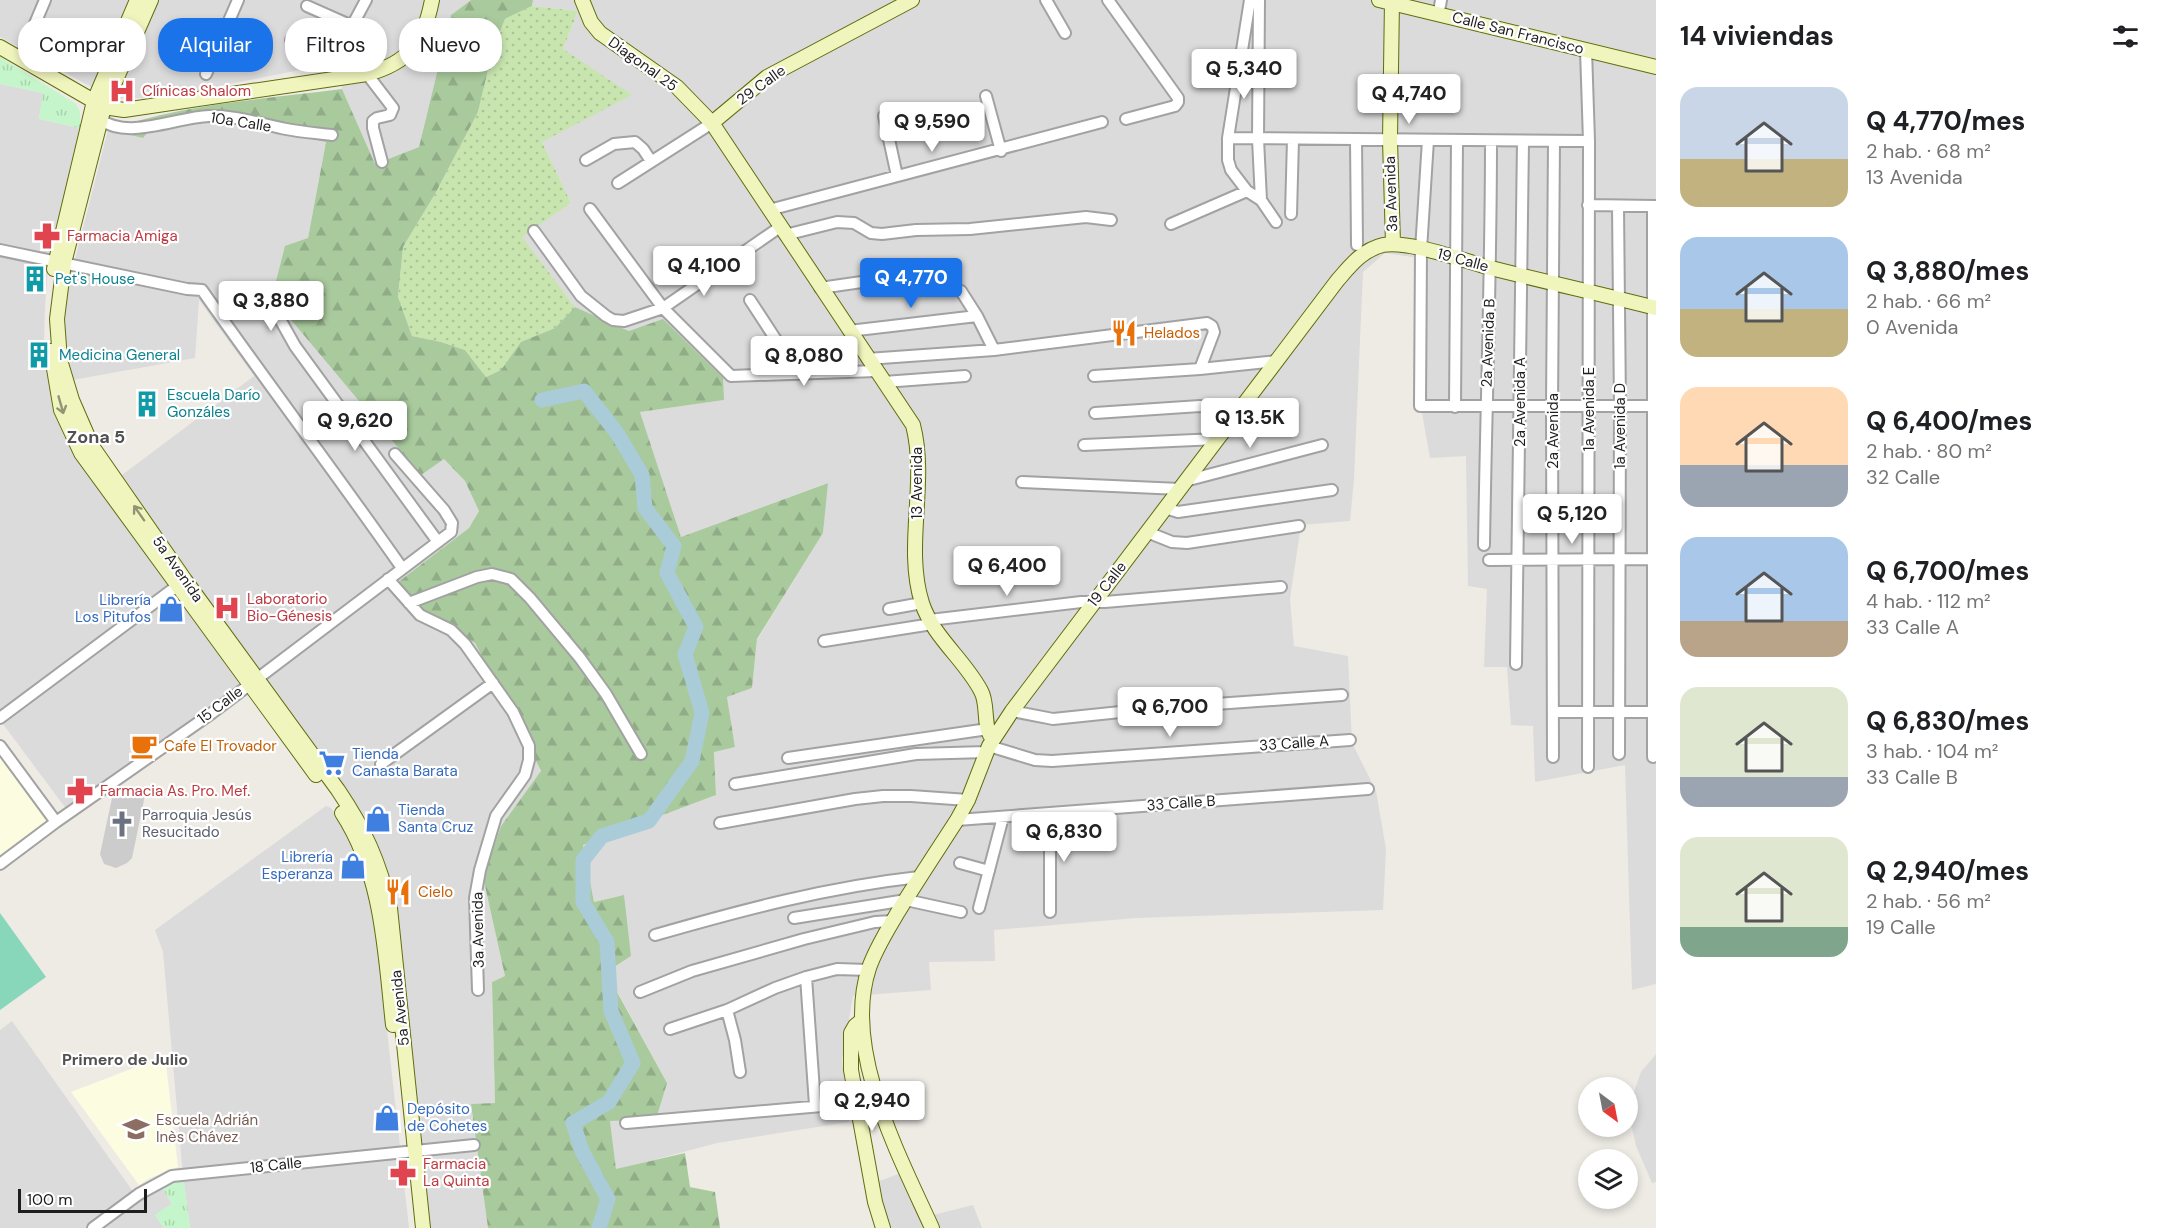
<!DOCTYPE html>
<html lang="es">
<head>
<meta charset="utf-8">
<style>
  body { margin:0; font-family:"DM Sans",sans-serif; background:#f6f6f6; color:#202124; height:100vh; display:flex; flex-direction:column; font-size:22px; white-space:nowrap }
  * { box-sizing:border-box; margin:0 }
  p { font-size:20px; color:#757577 }
  .icon { flex:none; width:33px; height:33px; fill:none; stroke:currentColor; stroke-width:2; stroke-linecap:round; stroke-linejoin:round }
  .map { position:relative; flex:1; overflow:hidden }
  .panel { display:flex; flex-direction:column; background:#fff; width:510px }
  .panel>* { flex:none }
  .top-card { position:absolute; left:18px; top:18px; width:570px; height:54px; display:flex; gap:12px }
  .needle { width:39px; rotate:148deg }
  .tools { position:absolute; left:1578px; top:1077px; display:grid; gap:12px }
  .tools a { display:grid; place-items:center; width:60px; height:60px; border-radius:50%; background:#fff; box-shadow:0 3px 9px #0003; font-size:30px }
  .scale { position:absolute; left:18px; bottom:15px; width:129px; box-sizing:border-box; padding-left:6px; border:3px solid #1e1e1e; border-top:0; font-size:16px; line-height:21px; white-space:nowrap; color:#1e1e1e; -webkit-text-stroke:4px #fff; paint-order:stroke }
  .price { position:absolute; translate:-50% -51px; padding:0 14px; border-radius:6px; background:#fff; color:#222; font-size:20px; line-height:39px; filter:drop-shadow(0 2px 3px #0008) }
  .price::after { content:''; position:absolute; left:50%; top:36px; width:18px; height:14px; margin-left:-9px; background:inherit; clip-path:polygon(0 0,100% 0,50% 100%) }
  .price.current { background:#1a73e8; color:#fff }
  ul { padding:0; list-style:none }
  li { display:flex; align-items:center; gap:18px; height:150px; padding:0 24px }
  li span { display:grid; place-items:center; flex:none; width:168px; height:120px; border-radius:18px; color:#555 }
  li>.icon { margin-inline-start:auto }
  span .icon { width:72px; height:72px; fill:#fffc; stroke-width:1 }
  li b { font-size:26px }
  h2 { display:flex; justify-content:space-between; align-items:center; height:72px; padding:0 24px; font-size:26px }
  .pill { padding:0 21px; border-radius:24px; background:#fff; box-shadow:0 3px 9px #0003; font-size:21px; line-height:54px }
  .pill.current { background:#1a73e8; color:#fff }
  main { display:flex; flex:1; min-height:0 }
  .map>svg:first-child { display:block }
</style>
</head>
<body>
<main>
<div class="map">
<svg width="1656" height="1228" viewBox="0 0 1656 1228">
  <defs>
    <pattern id="grass-dots" width="8" height="8" patternUnits="userSpaceOnUse" patternTransform="scale(1.5)"><rect width="8" height="8" fill="#c8e5af"/><path d="M2 2h.1M6 6h.1" fill="none" stroke="#abc496" stroke-width="1.8" stroke-linecap="round"/></pattern>
    <pattern id="forest-firs" width="22" height="20" patternUnits="userSpaceOnUse" patternTransform="scale(1.5)"><rect width="22" height="20" fill="#a9ca9d"/><path d="M5 1l3.5 6h-7zM16 11l3.5 6h-7z" fill="#91ad87"/></pattern>
    <pattern id="park-tufts" width="24" height="20" patternUnits="userSpaceOnUse" patternTransform="scale(1.5)"><rect width="24" height="20" fill="#c5f5ca"/><path d="M3 7l-1-3M5 7V3M7 7l1-3M15 17l-1-3M17 17v-4M19 17l1-3" fill="none" stroke="#a9d2ad"/></pattern>
  </defs>
  <rect width="100%" height="100%" fill="#eeebe5"/>
  <path fill="#dcdbdb" d="M0,0H131L93,88L0,37Z
    M158,0H471L451,15L419,147L374,164L342,89L339,62L166,97L116,99Z
    M533,0H1656V984L1632,990L1625,765L1535,782L1533,726L1511,725L1507,667H1484L1487,589L1468,586L1466,456L1430,458L1422,413L1419,258L1385,253L1363,272L1354,479L1350,521L1301,525L1290,599L1294,646L1348,656L1352,743L1376,791L1386,849L1383,910L1136,918L994,930L995,961L929,962L931,990L853,996L842,1059L849,1122L717,1143L616,1170L610,1121L667,1083L606,971L623,895L594,902L583,845L716,795L714,751L735,747L727,697L752,688L757,640L823,533L827,483L681,537L640,412L723,400L629,331L575,307L521,237L571,203L542,142L563,49L578,11L532,6Z
    M0,84L43,93L39,119L80,128L62,218L48,266L45,307L44,340L48,376L68,437L83,468L238,681L239,686L67,810L0,720Z
    M223,118L326,142L308,238L420,474L444,459L465,481L479,511L469,528L397,584L422,611L475,643L541,772L501,826L483,877L505,976L492,982L495,1103L471,1105L488,1228H430L395,907L383,857L371,830L118,478L254,376L199,300L195,358L78,379L72,380L68,374L64,331L69,283L108,130L143,138L156,123Z
    M326,806L331,808L350,837L373,904L409,1228H190L183,1176L163,952L155,930Z
    M12,1021L139,1200L160,1184L172,1204L155,1215L164,1228H0V1030Z
    M1656,1054V1182L1652,1183L1636,1146L1628,1109L1641,1072Z
    M901,1173L921,1218L973,1205L982,1228H888L874,1183Z"/>
  <path fill="#fcfce0" d="M0,753L50,821L0,860Z
    M165,1056L178,1167L150,1178L139,1185L71,1092Z"/>
  <path fill="#ccc" d="M114,789L145,795L132,858L127,863L116,868L104,864L100,854Z"/>
  <path fill="url(#grass-dots)" d="M532,6L578,11L563,49L632,95L542,142L571,203L522,237L575,307L555,328L522,342L501,370L486,377L465,350L441,342L412,336L398,298L403,247L435,194L478,112L493,49L505,19Z"/>
  <path fill="url(#forest-firs)" d="M471,0H533L532,6L505,19L493,49L478,112L435,194L403,247L398,297L412,336L441,342L465,350L486,377L501,370L521,342L555,328L575,307L629,331L663,319L723,378L724,400L640,412L681,537L828,483L823,533L757,639L752,688L727,697L735,747L714,752L716,795L583,845L594,902L624,895L631,956L606,972L667,1083L656,1119L610,1121L616,1169L685,1153L690,1187L715,1192L720,1228H488L471,1104L495,1103L492,982L505,976L483,877L501,826L541,771L475,643L422,611L397,583L469,528L479,511L465,481L444,459L421,475L272,297L285,246L308,238L326,142L223,118L156,123L143,138L108,130C182,104 264,99 342,89L375,164L419,147L451,15Z"/>
  <path fill="url(#park-tufts)" d="M0,57L76,104L80,112V128L39,119L43,93L0,84Z
    M183,1176L190,1228H164L155,1215L172,1204L160,1184Z"/>
  <path fill="#89d7bb" d="M0,913L46,977L0,1010Z"/>
  <g fill="none" stroke-linecap="round" stroke-linejoin="round">
    <path stroke="#a9ccd8" stroke-width="15" d="M542,400L584,391L617,433L642,475L645,508L674,546L667,573L696,627L685,654L702,713L692,761L649,821L602,836L583,860V902L607,942L611,1011L633,1063L609,1102L573,1123L582,1151L608,1199L599,1228"/>
    <g stroke="#a2a2a2" stroke-width="14">
      <path id="street" d="M1046,0L1065,33
        M1108,0L1178,98V102L1175,106L1126,119
        M1250,0L1228,138V160L1231,170L1247,191L1261,200L1276,222
        M1259,0L1258,139L1261,200
        M307,6L352,26
        M1440,6L1441,0
        M352,26L366,0
        M291,40L352,26
        M1586,50L1589,141L1588,767
        M20,59L45,0
        M206,74L238,0
        M367,74L393,108L390,115L377,118L373,121V128L382,162
        M986,96L1001,151
        M99,113L101,120C129,140 177,117 209,116C235,115 261,124 286,129C301,132 316,133 332,135
        M884,116L897,176
        M1228,138L1589,141
        M1356,139L1357,245
        M1428,140L1421,250L1420,406H1656
        M586,160L614,144L635,142L643,149L651,161
        M618,183L712,123
        M1588,205L1656,206
        M1618,206L1620,407L1619,754
        M1653,206V757
        M590,209L663,308L731,376L876,371
        M769,210L1102,122
        M1291,214L1293,139
        M1171,224L1247,191
        M534,231L581,296L606,316L613,320L624,321L663,308L780,227
        M785,235L837,222L854,223L871,233L882,234L916,230L970,229L1086,217L1111,220
        M0,250L187,289L202,290C268,384 337,475 402,568
        M820,288L917,274
        M961,291L977,316L994,350
        M750,300L797,372
        M272,305L295,346L438,542
        M849,331L977,316
        M867,359L994,350L1207,323L1212,326L1214,332L1200,369
        M1094,376L1200,369L1276,361
        M884,382L965,376
        M1455,407L1457,140
        M1095,413L1200,406L1237,411
        M1084,445L1217,439
        M1185,481L1322,445
        M1022,482L1180,489
        M1165,508L1178,512L1332,490
        M1147,532L1172,542L1187,543L1299,526
        M1484,545C1486,410 1491,275 1491,141
        M1489,560L1656,559
        M388,579L420,615L451,630L465,644L513,712L529,746V760L525,775L496,816L480,870L475,898L478,990
        M409,603L477,577L492,574L511,579L530,598L580,658L606,694L641,754
        M889,609L922,603
        M930,620L1081,602H1105L1281,587
        M824,641L932,624
        M1516,664L1523,141
        M1012,711L1053,719L1159,708L1342,695
        M1554,712H1656
        M0,718L177,586
        M0,746L56,822
        M989,746L1035,760L1052,761L1350,740
        M1553,757L1552,407L1554,141
        M788,758L988,729
        M381,764L493,683
        M735,784L916,754L986,752
        M1050,814V912
        M957,820L1368,789
        M720,823L855,799L883,796H911L968,800
        M960,863L989,871
        M0,864L56,822L212,713L451,532L452,523L444,510L395,454
        M979,908L1003,817
        M794,918L906,900L961,912
        M655,935C742,910 828,887 919,877
        M806,977L815,1105
        M640,992L692,971L804,939L875,922L893,921
        M727,1010L735,1040L740,1072
        M670,1029L727,1010L775,988L806,977L837,969L868,970
        M626,1123L856,1103
        M93,1228L139,1194L172,1176L474,1145"/>
    </g>
    <g stroke="#606d0d" stroke-width="16">
      <path id="secondary" d="M151,0L104,107L64,263L57,319L60,360L72,400L92,446L185,580L338,790C365,830 379,861 390,908L423,1228
        M582,0L591,22L600,33L677,87L712,123L913,425C928,483 904,546 922,603C933,637 965,660 981,691C989,705 982,728 993,739
        M1379,0L1656,67
        M1392,0L1390,140L1393,244
        M0,47L104,107L124,110L367,74C409,63 424,42 432,0
        M712,123L767,77L912,0
        M54,269L94,101L137,0
        M51,351L61,410L81,453L316,775
        M342,813C383,876 385,952 393,1025
        M861,1021L855,1026L851,1033V1070L875,1202L883,1228
        M932,1228C899,1155 842,1049 869,968C876,948 887,931 898,912C917,881 937,851 957,820L968,800L989,746L1012,711L1337,281C1350,266 1362,250 1383,245C1408,240 1465,261 1491,268C1546,282 1601,294 1656,308"/>
    </g>
    <use href="#street" stroke="#fff" stroke-width="10"/>
    <use href="#secondary" stroke="#f0f4bd" stroke-width="14"/>
  </g>
  <defs><path id="oneway-shaft" d="M-6 0H5M1.5-3L5.5 0L1.5 3" fill="none" stroke-width="1.6" stroke-linecap="round" stroke-linejoin="round" transform="scale(1.5)"/></defs>
  <g stroke="#929475">
    <use href="#oneway-shaft" transform="translate(61 405) rotate(74)"/>
    <use href="#oneway-shaft" transform="translate(139 513) rotate(-125)"/>
  </g>
  <defs>
    <g id="hospital-bare" transform="scale(2.07)"><path d="M-5-5h3v3.5h4V-5h3V5h-3V1.5h-4V5h-3Z" fill="#e0444e" stroke="#fff" stroke-width="2.5" paint-order="stroke"/></g>
    <g id="pharmacy-bare" transform="scale(2.07)"><path d="M-2-6h4v4h4v4h-4v4h-4v-4h-4v-4h4Z" fill="#e0444e" stroke="#fff" stroke-width="2.5" paint-order="stroke"/></g>
    <g id="building-bare" transform="scale(2.07)"><path d="M-4-6H4V6H1V3H-1V6H-4ZM-2.5-4.3h1.7v1.8h-1.7ZM.8-4.3h1.7v1.8H.8ZM-2.5-1h1.7V.8h-1.7ZM.8-1h1.7V.8H.8Z" fill="#0f9aa8" stroke="#fff" stroke-width="2.5" paint-order="stroke"/></g>
    <g id="restaurant-bare" transform="scale(2.07)"><path d="M-5-6h1v4h1v-4h1v4h1v-4h1v5L-1.5 .5V6h-2V.5L-5-1ZM5-6V6H3V1.5H1.5Q1.5-4 5-6Z" fill="#e8710a" stroke="#fff" stroke-width="2.5" paint-order="stroke"/></g>
    <g id="shop-bare" transform="scale(2.07)"><path d="M-5-2.5h2.3a2.7 3.5 0 0 1 5.4 0H5L5.5 6h-11ZM-1.5-2.5h3a1.5 2.3 0 0 0-3 0Z" fill="#3f7fe0" stroke="#fff" stroke-width="2.5" paint-order="stroke"/></g>
    <g id="cafe-bare" transform="scale(2.07)"><path d="M-5.5-4.5H6V0H3Q3 3.5 0 3.5H-2.5Q-5.5 3.5-5.5 0ZM3-3.2v2h1.7v-2ZM-6 4.5H4V6H-6Z" fill="#e8710a" stroke="#fff" stroke-width="2.5" paint-order="stroke"/></g>
    <g id="supermarket-bare" transform="scale(2.07)"><path d="M-6-5.5h2.5l.6 2H6L4.5 2H-2.5L-4.4-4H-6ZM-1.5 3.2a1.3 1.3 0 1 0 .1 0ZM3 3.2a1.3 1.3 0 1 0 .1 0Z" fill="#3f7fe0" stroke="#fff" stroke-width="2.5" paint-order="stroke"/></g>
    <g id="church-bare" transform="scale(2.07)"><path d="M-1.2-6h2.4v3.5h3.3v2.4h-3.3V6h-2.4V-.1h-3.3v-2.4h3.3Z" fill="#6b7280" stroke="#fff" stroke-width="2.5" paint-order="stroke"/></g>
    <g id="school-bare" transform="scale(2.07)"><path d="M0-5L7-2L0 1L-7-2ZM-4 1L0 2.5L4 1V4Q0 6-4 4Z" fill="#8d6e63" stroke="#fff" stroke-width="2.5" paint-order="stroke"/></g>
  </defs>
  <g fill-rule="evenodd">
    <use href="#hospital-bare" x="122" y="91"/>
    <use href="#pharmacy-bare" x="47" y="236"/>
    <use href="#building-bare" x="35" y="279"/>
    <use href="#restaurant-bare" x="1124" y="333"/>
    <use href="#building-bare" x="39" y="355"/>
    <use href="#building-bare" x="147" y="404"/>
    <use href="#hospital-bare" x="227" y="608"/>
    <use href="#shop-bare" x="171" y="609"/>
    <use href="#cafe-bare" x="144" y="746"/>
    <use href="#supermarket-bare" x="332" y="763"/>
    <use href="#pharmacy-bare" x="80" y="791"/>
    <use href="#shop-bare" x="378" y="819"/>
    <use href="#church-bare" x="122" y="824"/>
    <use href="#shop-bare" x="353" y="866"/>
    <use href="#restaurant-bare" x="398" y="892"/>
    <use href="#shop-bare" x="387" y="1118"/>
    <use href="#school-bare" x="136" y="1129"/>
    <use href="#pharmacy-bare" x="403" y="1173"/>
  </g>
  <g text-anchor="middle" stroke-width="4.5" stroke-linejoin="round" paint-order="stroke">
    <g font-size="15" fill="#1e1e1e" stroke="#fff">
      <text transform="translate(1518 33) rotate(14)" y="5">Calle San Francisco</text>
      <text transform="translate(643 64) rotate(36)" y="5">Diagonal 25</text>
      <text transform="translate(761 85) rotate(-36)" y="5">29 Calle</text>
      <text transform="translate(241 122) rotate(9)" y="5">10a Calle</text>
      <text transform="translate(1391 194) rotate(-92)" y="5">3a Avenida</text>
      <text transform="translate(1463 260) rotate(15)" y="5">19 Calle</text>
      <text transform="translate(1488 343) rotate(-88)" y="5">2a Avenida B</text>
      <text transform="translate(1520 402) rotate(-90)" y="5">2a Avenida A</text>
      <text transform="translate(1589 409) rotate(-90)" y="5">1a Avenida E</text>
      <text transform="translate(1620 426) rotate(-90)" y="5">1a Avenida D</text>
      <text transform="translate(1553 431) rotate(-90)" y="5">2a Avenida</text>
      <text transform="translate(917 483) rotate(-90)" y="5">13 Avenida</text>
      <text transform="translate(178 569) rotate(55)" y="5">5a Avenida</text>
      <text transform="translate(1107 584) rotate(-52)" y="5">19 Calle</text>
      <text transform="translate(220 705) rotate(-37)" y="5">15 Calle</text>
      <text transform="translate(1294 743) rotate(-4)" y="5">33 Calle A</text>
      <text transform="translate(1181 803) rotate(-4)" y="5">33 Calle B</text>
      <text transform="translate(478 930) rotate(-91)" y="5">3a Avenida</text>
      <text transform="translate(400 1008) rotate(-96)" y="5">5a Avenida</text>
      <text transform="translate(276 1165) rotate(-6)" y="5">18 Calle</text>
    </g>
    <g font-size="15" fill="#be3a42" stroke="#fff" text-anchor="start">
      <text x="142" y="96">Clínicas Shalom</text>
      <text x="67" y="241">Farmacia Amiga</text>
      <text x="247" y="604">Laboratorio<tspan x="247" dy="17">Bio-Génesis</tspan></text>
      <text x="100" y="796">Farmacia As. Pro. Mef.</text>
      <text x="423" y="1169">Farmacia<tspan x="423" dy="17">La Quinta</tspan></text>
    </g>
    <g font-size="15" fill="#0d838f" stroke="#fff" text-anchor="start">
      <text x="55" y="284">Pet's House</text>
      <text x="59" y="360">Medicina General</text>
      <text x="167" y="400">Escuela Darío<tspan x="167" dy="17">Gonzáles</tspan></text>
    </g>
    <g font-size="15" fill="#c56008" stroke="#fff" text-anchor="start">
      <text x="1144" y="338">Helados</text>
      <text x="164" y="751">Cafe El Trovador</text>
      <text x="418" y="897">Cielo</text>
    </g>
    <g font-size="15" fill="#366cbe" stroke="#fff" text-anchor="start">
      <text x="151" y="605" text-anchor="end">Librería<tspan x="151" dy="17">Los Pitufos</tspan></text>
      <text x="352" y="759">Tienda<tspan x="352" dy="17">Canasta Barata</tspan></text>
      <text x="398" y="815">Tienda<tspan x="398" dy="17">Santa Cruz</tspan></text>
      <text x="333" y="862" text-anchor="end">Librería<tspan x="333" dy="17">Esperanza</tspan></text>
      <text x="407" y="1114">Depósito<tspan x="407" dy="17">de Cohetes</tspan></text>
    </g>
    <g font-size="15" fill="#5b616d" stroke="#fff" text-anchor="start">
      <text x="142" y="820">Parroquia Jesús<tspan x="142" dy="17">Resucitado</tspan></text>
    </g>
    <g font-size="15" fill="#785e54" stroke="#fff" text-anchor="start">
      <text x="156" y="1125">Escuela Adrián<tspan x="156" dy="17">Inès Chávez</tspan></text>
    </g>
    <g font-size="16" font-weight="bold" fill="#515151" stroke="#fff">
      <text x="125" y="1065">Primero de Julio</text>
    </g>
    <g font-size="18" font-weight="bold" fill="#515151" stroke="#fff">
      <text x="96" y="443">Zona 5</text>
    </g>
  </g>
</svg>
<div class="tools">
<a><svg class="needle" viewBox="-14 -14 28 28"><path d="M0-13l5 13h-10z" fill="#e53935"/><path d="M0 13l5-13h-10z" fill="#757577"/></svg></a>
<a><svg class="icon" aria-label="layers" viewBox="0 0 24 24"><path d="M12 4l9 5-9 5-9-5zM3 14l9 5 9-5"/></svg></a>
</div>
<div class="scale">100 m</div>
<b class="price" style="left:1244px;top:100px">Q 5,340</b>
<b class="price" style="left:1409px;top:125px">Q 4,740</b>
<b class="price" style="left:932px;top:153px">Q 9,590</b>
<b class="price" style="left:704px;top:297px">Q 4,100</b>
<b class="price current" style="left:911px;top:309px">Q 4,770</b>
<b class="price" style="left:271px;top:332px">Q 3,880</b>
<b class="price" style="left:804px;top:387px">Q 8,080</b>
<b class="price" style="left:1250px;top:449px">Q 13.5K</b>
<b class="price" style="left:355px;top:452px">Q 9,620</b>
<b class="price" style="left:1572px;top:545px">Q 5,120</b>
<b class="price" style="left:1007px;top:597px">Q 6,400</b>
<b class="price" style="left:1170px;top:738px">Q 6,700</b>
<b class="price" style="left:1064px;top:863px">Q 6,830</b>
<b class="price" style="left:872px;top:1132px">Q 2,940</b>
<div class="top-card">
<a class="pill">Comprar</a>
<a class="pill current">Alquilar</a>
<a class="pill">Filtros</a>
<a class="pill">Nuevo</a>
</div>
</div>
<section class="panel">
<h2>14 viviendas<svg class="icon" aria-label="filters" viewBox="0 0 24 24"><path d="M4 7h16M4 17h16"/><circle cx="9" cy="7" r="2"/><circle cx="15" cy="17" r="2"/></svg></h2>
<ul>
<li><span style="background:linear-gradient(#c9d6e8 60%,#c2b280 0)"><svg class="icon" aria-label="home" viewBox="0 0 24 24"><path d="M3 11l9-7 9 7M6 9v11h12V9"/></svg></span><div><b>Q 4,770/mes</b><p>2 hab. · 68 m²</p><p>13 Avenida</p></div></li>
<li><span style="background:linear-gradient(#a9c7e8 60%,#c2b280 0)"><svg class="icon" aria-label="home" viewBox="0 0 24 24"><path d="M3 11l9-7 9 7M6 9v11h12V9"/></svg></span><div><b>Q 3,880/mes</b><p>2 hab. · 66 m²</p><p>0 Avenida</p></div></li>
<li><span style="background:linear-gradient(#ffd9b3 65%,#9aa5b1 0)"><svg class="icon" aria-label="home" viewBox="0 0 24 24"><path d="M3 11l9-7 9 7M6 9v11h12V9"/></svg></span><div><b>Q 6,400/mes</b><p>2 hab. · 80 m²</p><p>32 Calle</p></div></li>
<li><span style="background:linear-gradient(#a9c7e8 70%,#b9a48a 0)"><svg class="icon" aria-label="home" viewBox="0 0 24 24"><path d="M3 11l9-7 9 7M6 9v11h12V9"/></svg></span><div><b>Q 6,700/mes</b><p>4 hab. · 112 m²</p><p>33 Calle A</p></div></li>
<li><span style="background:linear-gradient(#dfe7d0 75%,#9aa5b1 0)"><svg class="icon" aria-label="home" viewBox="0 0 24 24"><path d="M3 11l9-7 9 7M6 9v11h12V9"/></svg></span><div><b>Q 6,830/mes</b><p>3 hab. · 104 m²</p><p>33 Calle B</p></div></li>
<li><span style="background:linear-gradient(#dfe7d0 75%,#7fa58c 0)"><svg class="icon" aria-label="home" viewBox="0 0 24 24"><path d="M3 11l9-7 9 7M6 9v11h12V9"/></svg></span><div><b>Q 2,940/mes</b><p>2 hab. · 56 m²</p><p>19 Calle</p></div></li>
</ul>
</section>
</main>
</body>
</html>
